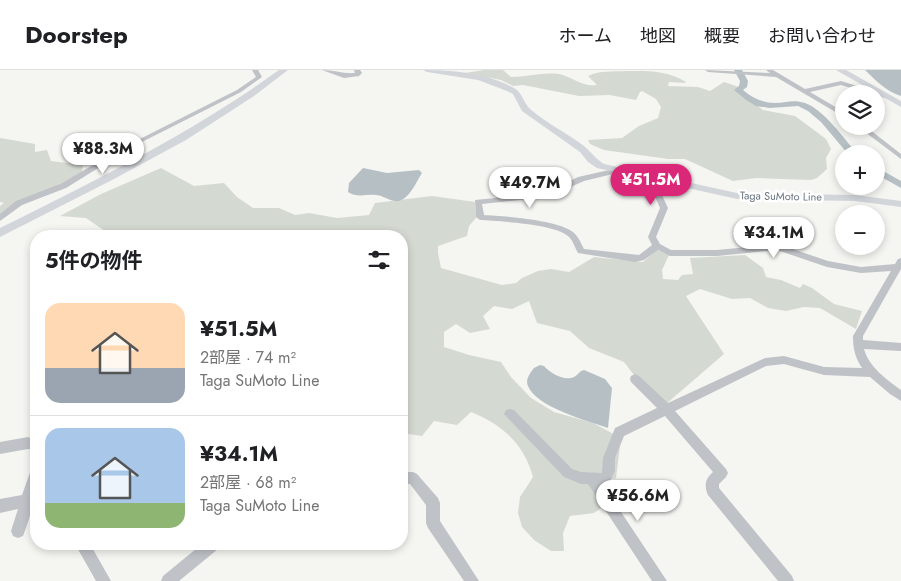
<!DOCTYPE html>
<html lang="ja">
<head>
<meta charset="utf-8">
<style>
  body { margin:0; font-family:Jost,"Noto Sans JP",sans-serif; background:#f2f2f2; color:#202124; height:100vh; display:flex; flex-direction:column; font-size:19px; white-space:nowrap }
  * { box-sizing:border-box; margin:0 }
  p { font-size:16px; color:#757577 }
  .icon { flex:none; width:28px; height:28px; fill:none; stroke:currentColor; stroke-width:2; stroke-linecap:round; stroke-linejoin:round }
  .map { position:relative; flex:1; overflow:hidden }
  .panel { position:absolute; left:30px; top:160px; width:378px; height:320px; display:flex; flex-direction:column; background:#fff; border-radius:20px; box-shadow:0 2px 8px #0003 }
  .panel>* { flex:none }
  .fabs { position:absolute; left:835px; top:15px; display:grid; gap:10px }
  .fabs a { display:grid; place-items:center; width:50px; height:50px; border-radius:50%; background:#fff; box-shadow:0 2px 8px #0003; font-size:25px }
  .price { position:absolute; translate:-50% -42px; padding:0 11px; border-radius:18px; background:#fff; color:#222; font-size:16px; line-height:32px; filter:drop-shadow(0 1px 2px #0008) }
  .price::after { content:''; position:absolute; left:50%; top:30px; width:15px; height:11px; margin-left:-8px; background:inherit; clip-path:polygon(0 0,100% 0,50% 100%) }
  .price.selected { background:#db2777; color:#fff }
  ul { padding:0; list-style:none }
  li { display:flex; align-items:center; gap:15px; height:125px; padding:0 15px }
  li+li { border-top:1px solid #e0e0e0 }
  li span { display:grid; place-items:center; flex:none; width:140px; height:100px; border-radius:15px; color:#555 }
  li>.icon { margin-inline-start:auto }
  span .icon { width:60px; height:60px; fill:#fffc; stroke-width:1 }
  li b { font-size:21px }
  h2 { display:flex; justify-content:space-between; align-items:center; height:60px; padding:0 15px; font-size:21px }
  header { display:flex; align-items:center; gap:30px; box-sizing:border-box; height:70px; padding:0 25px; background:#fff; border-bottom:1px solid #e0e0e0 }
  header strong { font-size:24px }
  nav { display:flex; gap:28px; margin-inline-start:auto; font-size:18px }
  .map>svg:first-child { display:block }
</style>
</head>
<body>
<header>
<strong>Doorstep</strong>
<nav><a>ホーム</a><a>地図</a><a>概要</a><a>お問い合わせ</a></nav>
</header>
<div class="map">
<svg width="901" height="511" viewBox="0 0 901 511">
  <rect width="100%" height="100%" fill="#f5f5f2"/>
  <path fill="#d4dad2" d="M484,0H503L511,7C527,7 543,2 559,4C573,7 582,17 597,15L588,6C601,0 612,2 626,1C649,1 666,0 686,12L685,13L669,12L668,16L698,17L710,21L724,12L739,17L737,20L763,40L795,46L826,69L831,79L826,88L827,99L817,108L811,110L756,108L733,111L685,89H668L604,80L590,74L588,70L622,68L639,56L658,48L661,37L656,29L642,21L640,22L636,30L610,25L579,26L523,15L513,16L501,10L465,3Z
    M0,68L35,74V82L47,80L51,91L83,95L82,102L0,146V136L4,133L0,132Z
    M161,98L194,116L224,113L237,127L253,138H279L295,145L309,143L337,148L369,145L375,133L432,126L475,132L476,148L469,156L467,166L438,176V183L441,198L502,215L516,213L522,208L538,201L551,199L569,202L594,187L643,192L657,180L669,185L662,200L663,209L678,210L682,205L693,204L690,188L745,185L763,198L766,207L781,210L800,218L803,214L812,218L834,234L862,241L856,259L820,238L804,237L786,241L768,238L750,228L732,229L700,219L686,226L724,284L666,334L634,305L624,292L589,278L570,261L537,253L529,231L512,239L494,236L483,246L490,259L470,263L456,254L444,262V277L469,285L501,292L511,307L531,328L554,342L593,353L621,368L616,408L601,411L605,435L594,443L570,446L563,463L564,481H551L534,470L522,457L518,443L520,427L533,407C524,374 503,355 471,342L457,355L434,351L422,366L401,363V166H112L86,148L60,146L101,124Z"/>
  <path fill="#b6c0c4" d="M865,0H901V26C886,21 876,11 865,0Z
    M363,98L387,103L419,100L422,103C416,112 408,133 395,131C388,130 382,125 376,125C366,124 357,128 348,122L349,113Z
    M540,295L544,296C549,302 564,312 574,307C578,305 579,301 584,300L605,309L612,318L608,358C588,351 536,337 528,316C525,310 530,303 534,298Z"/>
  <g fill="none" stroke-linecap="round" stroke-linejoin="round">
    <path fill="#b6c0c4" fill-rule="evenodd" d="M734,0H742L748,11L747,17L743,20C756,31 768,35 786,32C792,31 798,31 805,33C824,40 844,68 857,84H848L821,52L808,41L798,36L770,38L756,36L746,30L734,20L739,16L740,11Z
      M876,97L901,111V118L876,104Z"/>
    <path fill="#bfc2c6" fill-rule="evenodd" d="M252,0H258L262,7L241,22L132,77L66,118L22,135L0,151V144L16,131L60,114L128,75L237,20L256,7Z
      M322,0C334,0 344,4 355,3L354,0H360L362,3L359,6L344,8Z
      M705,0L770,3L766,0H773L805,19L841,11L895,28L892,30L876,25V24H871L841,15L810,22L844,42V47L776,7L708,2Z
      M857,56H865L901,84V89Z
      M618,98L622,100L621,102L584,111L548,127L482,134L484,145C504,146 558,150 573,162C578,166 581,173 584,179L639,185L652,175L648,167L660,138L653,122L676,110H679V114L661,123L668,138L656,167L660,174L671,180H717L778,174L828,191L861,197L895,194L898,189L901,188V199L863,266V270L901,273V281L864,279C869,297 886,309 901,320V331L890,324L870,307L824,305L784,294L766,296L675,341L726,399L728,403L726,407L719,414V418L792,506L794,511H778L708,425C704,416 705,409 713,402L665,346L624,366L615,388V401L609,413L603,415L667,511H652L588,414H581L564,407L504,344L506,340L510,339L514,340L572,399L581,402L602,403L603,388L615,358L657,338L631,312L630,309L631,306L635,304L639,306L668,333L765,288L784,286L824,297L862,298C855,287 853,279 853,266L891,201L861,203L827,197L777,180L717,186H670L658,180L644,190L635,192L578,183C575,178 573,170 568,166C555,154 499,151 480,150L476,147L475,130L546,123L578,107Z
      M28,367L36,370V380L28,379L0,384V372Z
      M36,395C38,419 32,443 23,466L18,468L13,466L11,461L18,439L0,443V429L22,425L32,397Z
      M401,402H413L417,404L438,428L440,433V451L479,511H464L428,458L426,453V435L410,414H401Z
      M75,474H90L111,511H96Z
      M202,474H220L218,479L179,511H161L163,506Z"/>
    <path fill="#d2d6da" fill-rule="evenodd" d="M423,0C453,0 487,3 514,18C522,22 523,32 530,39C546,53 567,63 584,76C591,82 596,89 604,94L737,123L855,125L901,131V137L855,131L737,129L597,98L588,92L580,82L522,41L513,24L507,21L478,10L427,2Z
      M836,0H846L901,31V37Z"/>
    <path fill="#d2d6da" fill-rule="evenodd" d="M279,0H288L254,26L186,70L114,109L0,167V158C96,110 192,63 279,0Z"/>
  </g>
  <g text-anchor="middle" stroke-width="5" stroke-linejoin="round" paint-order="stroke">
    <g font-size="11" fill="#687480" stroke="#fff">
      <text transform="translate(781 126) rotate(1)" y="4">Taga SuMoto Line</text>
    </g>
  </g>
</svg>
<div class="fabs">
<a><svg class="icon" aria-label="layers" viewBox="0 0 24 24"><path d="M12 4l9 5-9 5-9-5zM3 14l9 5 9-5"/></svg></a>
<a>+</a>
<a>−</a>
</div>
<b class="price" style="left:103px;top:105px">¥88.3M</b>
<b class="price selected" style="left:651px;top:136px">¥51.5M</b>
<b class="price" style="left:530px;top:139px">¥49.7M</b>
<b class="price" style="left:774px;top:189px">¥34.1M</b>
<b class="price" style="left:638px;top:452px">¥56.6M</b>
<section class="panel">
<h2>5件の物件<svg class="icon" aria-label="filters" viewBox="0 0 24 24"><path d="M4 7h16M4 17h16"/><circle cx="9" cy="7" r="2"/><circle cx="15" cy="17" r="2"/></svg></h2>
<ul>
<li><span style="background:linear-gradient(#ffd9b3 65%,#9aa5b1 0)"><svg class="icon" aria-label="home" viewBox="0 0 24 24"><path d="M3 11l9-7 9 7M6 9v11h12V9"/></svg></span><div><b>¥51.5M</b><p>2部屋 · 74 m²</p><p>Taga SuMoto Line</p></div></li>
<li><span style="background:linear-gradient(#a9c7e8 75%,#8fb573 0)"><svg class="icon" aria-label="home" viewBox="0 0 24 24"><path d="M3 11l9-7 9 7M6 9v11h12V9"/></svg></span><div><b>¥34.1M</b><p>2部屋 · 68 m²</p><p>Taga SuMoto Line</p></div></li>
</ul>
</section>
</div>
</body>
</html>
